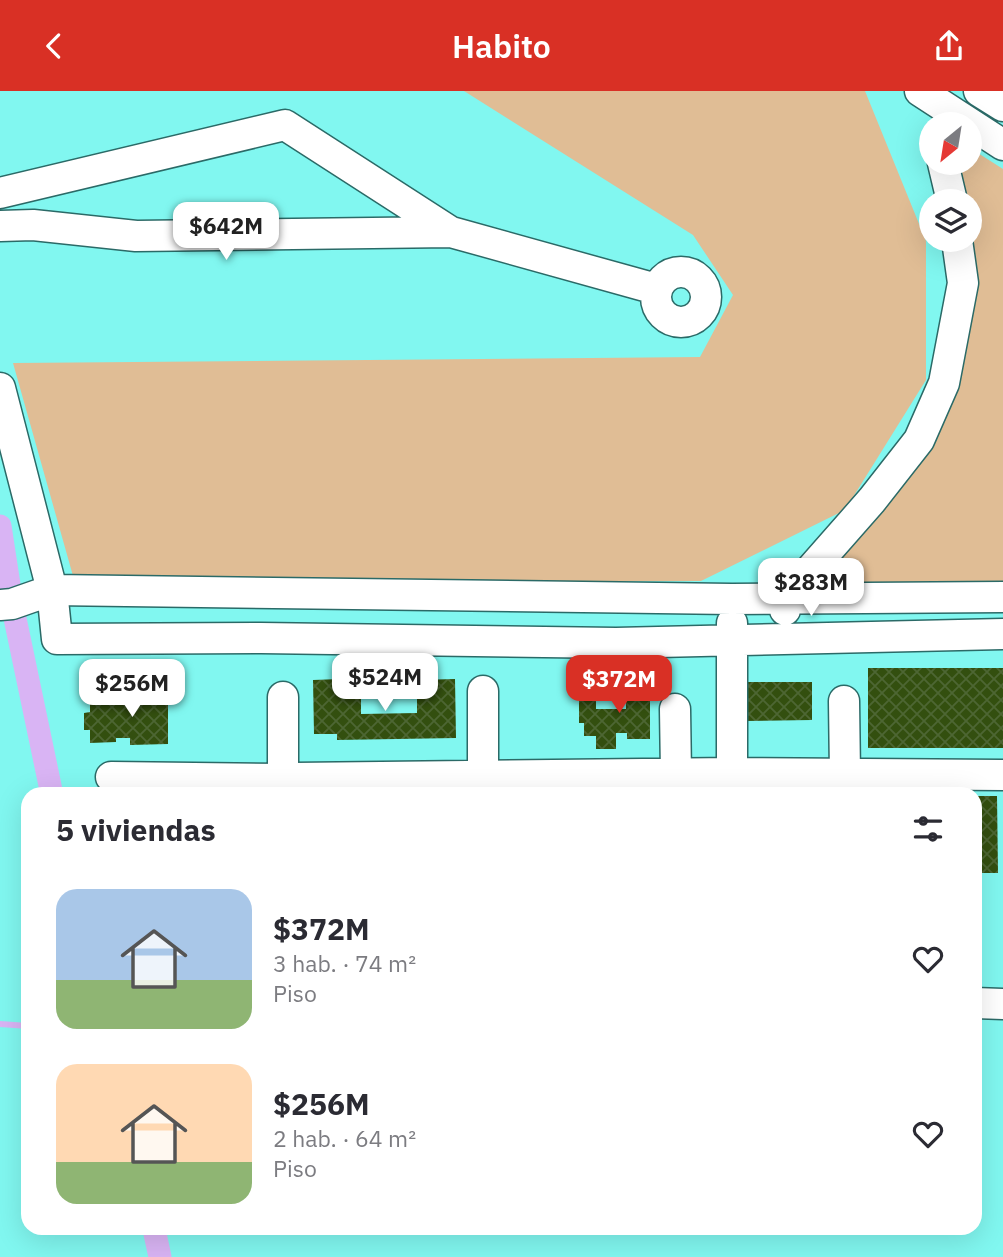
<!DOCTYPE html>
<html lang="es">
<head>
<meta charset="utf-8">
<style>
  body { margin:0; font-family:"IBM Plex Sans",sans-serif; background:#f7f7f7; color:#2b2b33; height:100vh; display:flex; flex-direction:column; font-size:26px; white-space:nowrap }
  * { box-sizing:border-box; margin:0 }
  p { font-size:23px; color:#7c7c81 }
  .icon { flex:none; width:38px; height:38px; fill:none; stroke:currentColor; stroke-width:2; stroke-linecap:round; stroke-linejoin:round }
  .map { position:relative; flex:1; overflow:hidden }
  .details { position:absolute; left:21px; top:696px; width:961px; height:448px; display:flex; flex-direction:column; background:#fff; border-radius:21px; box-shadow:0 7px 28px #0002 }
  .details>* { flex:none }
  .needle { width:46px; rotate:210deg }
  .fabs { position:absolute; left:919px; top:21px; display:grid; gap:14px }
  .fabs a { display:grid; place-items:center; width:63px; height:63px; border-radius:50%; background:#fff; box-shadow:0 7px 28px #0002; font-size:35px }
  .price { position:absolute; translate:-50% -60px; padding:0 16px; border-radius:14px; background:#fff; color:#222; font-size:23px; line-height:46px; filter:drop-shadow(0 2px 4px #0008) }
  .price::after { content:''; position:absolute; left:50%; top:42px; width:21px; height:16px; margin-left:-10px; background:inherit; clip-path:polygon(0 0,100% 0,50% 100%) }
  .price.on { background:#d93025; color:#fff }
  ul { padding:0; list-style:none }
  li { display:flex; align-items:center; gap:21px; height:175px; padding:0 35px }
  li span { display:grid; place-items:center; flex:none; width:196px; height:140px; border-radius:21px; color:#555 }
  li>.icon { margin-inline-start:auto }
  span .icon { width:84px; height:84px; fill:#fffc; stroke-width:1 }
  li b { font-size:30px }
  h2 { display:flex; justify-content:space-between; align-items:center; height:84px; padding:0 35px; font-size:30px }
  header { display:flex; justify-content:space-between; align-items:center; height:91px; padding:0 35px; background:#d93025; color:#fff; font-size:32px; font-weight:600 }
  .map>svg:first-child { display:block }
</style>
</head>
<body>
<header><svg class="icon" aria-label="back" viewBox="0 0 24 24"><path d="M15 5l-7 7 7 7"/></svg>Habito<svg class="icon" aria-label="share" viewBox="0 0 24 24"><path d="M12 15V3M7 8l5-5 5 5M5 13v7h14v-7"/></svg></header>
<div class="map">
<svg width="1003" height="1166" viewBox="0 0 1003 1166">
  <defs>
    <pattern id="building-cross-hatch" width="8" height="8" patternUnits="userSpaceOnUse" patternTransform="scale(1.75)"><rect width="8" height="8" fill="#334f0f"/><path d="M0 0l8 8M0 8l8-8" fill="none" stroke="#4d6633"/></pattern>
  </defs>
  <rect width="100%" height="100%" fill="#81f7f0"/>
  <path fill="#e0bd95" d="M464,0H865L926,150V289L845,419L701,490L75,492L13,272L700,266L733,204L693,144Z
    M970,57L1003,78V495H814L937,349L977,190L970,149V110H960L952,72H970Z"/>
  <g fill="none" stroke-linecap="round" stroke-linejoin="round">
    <path stroke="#d9b4f4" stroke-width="6" d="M0,933L28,935"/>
    <path stroke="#d9b4f4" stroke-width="23" d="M0,435L12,513L52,704
      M154,1138L160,1166"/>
  </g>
  <path fill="url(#building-cross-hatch)" d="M868,577H1003V657H868Z
    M626,584H650V648H627V642H616V658H596V645H584V632H579V606H596V618H626Z
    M340,588V597H361V623L417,622V589L455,588L456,647L337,649V643H314L313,589Z
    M146,591H168V653L130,654V647H116V651L90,652V639H84V622L90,621V613H114V608L132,607V614H146Z
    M744,591H812V629L744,630Z
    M975,705H997L998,782H975Z"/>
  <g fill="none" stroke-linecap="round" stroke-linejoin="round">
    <g stroke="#2b6a67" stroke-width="33">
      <path id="minor" d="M920,0L1003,54
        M979,0L1003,15
        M943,72L952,110
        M0,102L285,34L451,141
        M0,135L33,134L136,145L451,141L656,198
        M656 206a25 25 0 1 1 50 0a25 25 0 1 1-50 0Z
        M0,297L52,499L57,548L261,547L616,552L1003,543
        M0,514L12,513L52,499L732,508L1003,506
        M785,519V508L872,409L919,349L944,292L963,192L957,149
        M483,600V685
        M844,610L845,683
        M675,618L676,683
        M732,682V532
        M111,686L283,688V606
        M269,704L283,688L295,687L732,682L1003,684
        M975,912L1003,913"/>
    </g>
    <use href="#minor" stroke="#fff" stroke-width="30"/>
  </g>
</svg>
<div class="fabs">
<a><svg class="needle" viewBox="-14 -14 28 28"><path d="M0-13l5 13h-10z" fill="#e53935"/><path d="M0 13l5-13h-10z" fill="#7c7c81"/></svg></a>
<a><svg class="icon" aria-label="layers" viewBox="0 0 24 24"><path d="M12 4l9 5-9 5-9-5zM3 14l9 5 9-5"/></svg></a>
</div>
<b class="price" style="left:226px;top:171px">$642M</b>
<b class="price" style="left:811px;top:527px">$283M</b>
<b class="price" style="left:385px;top:622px">$524M</b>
<b class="price on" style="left:619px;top:624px">$372M</b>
<b class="price" style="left:132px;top:628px">$256M</b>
<section class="details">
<h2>5 viviendas<svg class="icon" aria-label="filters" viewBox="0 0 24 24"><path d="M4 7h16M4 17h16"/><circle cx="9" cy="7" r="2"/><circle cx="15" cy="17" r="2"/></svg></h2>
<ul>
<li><span style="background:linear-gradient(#a9c7e8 65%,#8fb573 0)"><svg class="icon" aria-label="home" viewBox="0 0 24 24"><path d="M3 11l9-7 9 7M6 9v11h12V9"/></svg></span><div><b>$372M</b><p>3 hab. · 74 m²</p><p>Piso</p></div><svg class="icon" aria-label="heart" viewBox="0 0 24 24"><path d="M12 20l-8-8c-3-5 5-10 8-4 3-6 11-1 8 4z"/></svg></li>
<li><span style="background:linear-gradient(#ffd9b3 70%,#8fb573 0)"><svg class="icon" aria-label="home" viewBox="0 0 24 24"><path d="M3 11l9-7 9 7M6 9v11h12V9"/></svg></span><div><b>$256M</b><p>2 hab. · 64 m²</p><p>Piso</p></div><svg class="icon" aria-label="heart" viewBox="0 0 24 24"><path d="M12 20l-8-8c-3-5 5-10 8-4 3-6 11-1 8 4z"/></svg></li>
</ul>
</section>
</div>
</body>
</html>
